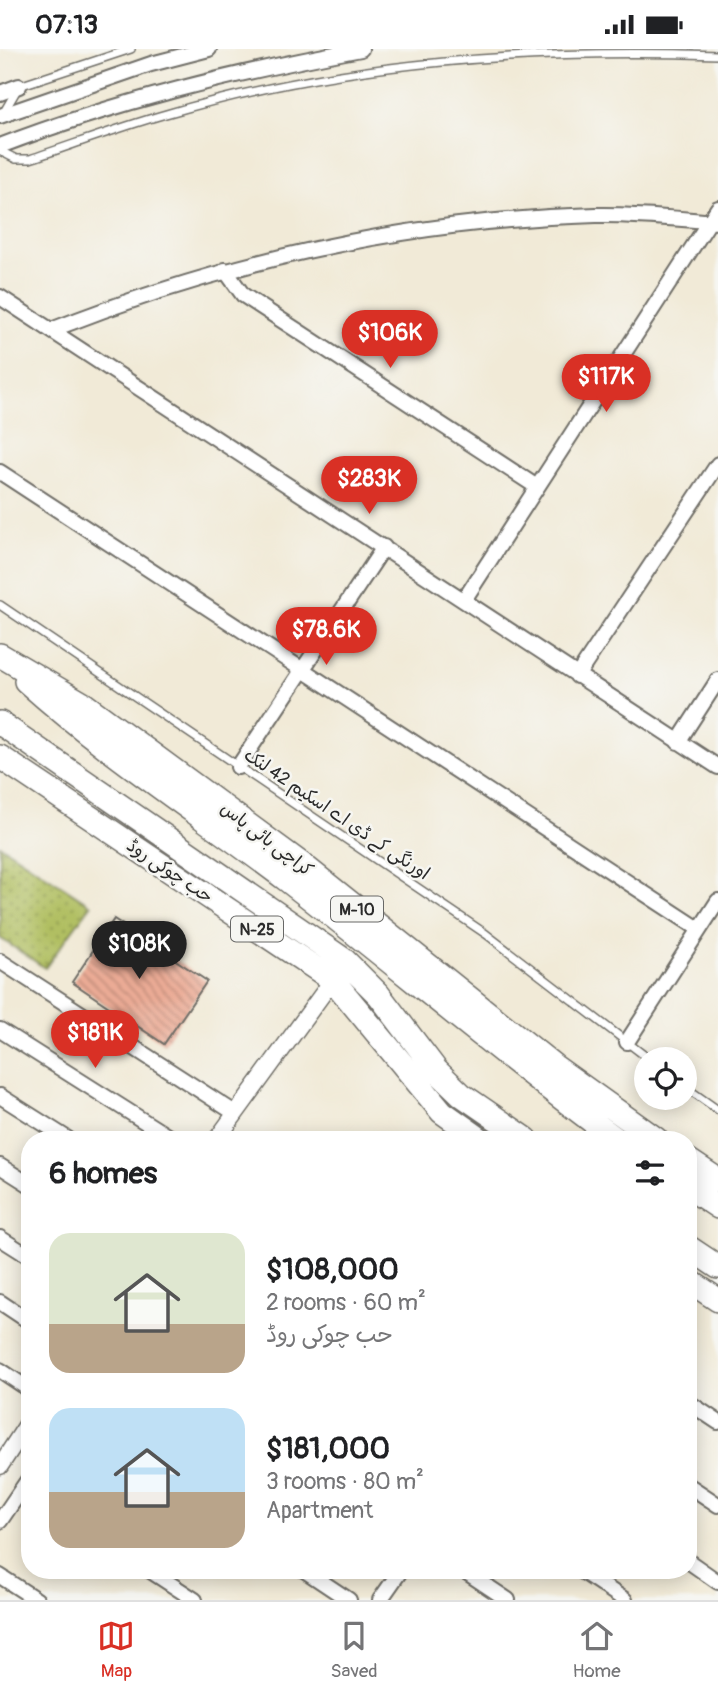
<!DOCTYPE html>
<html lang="en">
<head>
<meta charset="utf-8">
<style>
  body { margin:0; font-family:Pangolin,"Playpen Sans Arabic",sans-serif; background:#f6f6f6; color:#202124; height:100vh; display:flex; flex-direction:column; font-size:26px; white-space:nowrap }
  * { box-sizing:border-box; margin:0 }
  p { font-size:23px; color:#757577 }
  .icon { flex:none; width:38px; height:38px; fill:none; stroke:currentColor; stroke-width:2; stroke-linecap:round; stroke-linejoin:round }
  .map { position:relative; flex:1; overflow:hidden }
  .sheet { position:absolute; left:21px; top:1082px; width:676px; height:448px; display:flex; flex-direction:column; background:#fff; border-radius:28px; box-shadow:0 4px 18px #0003 }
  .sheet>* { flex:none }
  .buttons { position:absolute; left:634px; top:998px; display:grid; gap:14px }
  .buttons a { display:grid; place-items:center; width:63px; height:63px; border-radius:50%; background:#fff; box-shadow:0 4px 18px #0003; font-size:35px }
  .price { position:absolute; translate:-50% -60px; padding:0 16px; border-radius:24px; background:#d93025; color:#fff; font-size:23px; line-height:46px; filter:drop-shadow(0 2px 4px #0008) }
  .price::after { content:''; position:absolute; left:50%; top:42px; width:21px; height:16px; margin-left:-10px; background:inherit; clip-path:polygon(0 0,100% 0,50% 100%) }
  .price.active { background:#222; color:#fff }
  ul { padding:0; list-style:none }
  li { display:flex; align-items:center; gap:21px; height:175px; padding:0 28px }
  li span { display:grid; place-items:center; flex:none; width:196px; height:140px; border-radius:21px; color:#555 }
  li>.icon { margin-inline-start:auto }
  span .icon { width:84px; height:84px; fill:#fffc; stroke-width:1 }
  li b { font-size:30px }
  h2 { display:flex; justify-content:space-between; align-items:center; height:84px; padding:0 28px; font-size:30px }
  .status { display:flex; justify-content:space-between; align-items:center; height:49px; padding:0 35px; background:#fff; direction:ltr }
  .status svg { height:19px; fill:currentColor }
  .menu { display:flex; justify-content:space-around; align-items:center; height:98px; border-top:2px solid #e0e0e0; background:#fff; font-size:19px; color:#757577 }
  .menu a { display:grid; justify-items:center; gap:4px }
  .menu .active { color:#d93025 }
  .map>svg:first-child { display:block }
</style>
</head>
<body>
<div class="status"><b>07:13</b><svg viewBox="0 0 49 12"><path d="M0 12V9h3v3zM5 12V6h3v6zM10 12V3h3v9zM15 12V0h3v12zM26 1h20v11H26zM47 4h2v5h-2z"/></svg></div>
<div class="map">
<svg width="718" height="1551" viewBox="0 0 718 1551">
  <defs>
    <pattern id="grass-dots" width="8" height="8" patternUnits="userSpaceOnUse" patternTransform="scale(1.75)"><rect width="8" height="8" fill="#b1bf62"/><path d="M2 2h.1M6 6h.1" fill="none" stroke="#909b51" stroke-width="1.8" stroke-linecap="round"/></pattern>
    <pattern id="building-back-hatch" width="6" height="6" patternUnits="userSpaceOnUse" patternTransform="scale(1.75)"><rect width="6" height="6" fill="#ebab95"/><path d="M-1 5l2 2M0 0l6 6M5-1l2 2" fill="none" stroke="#bf8b7a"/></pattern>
  </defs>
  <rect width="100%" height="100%" fill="#f6f6f2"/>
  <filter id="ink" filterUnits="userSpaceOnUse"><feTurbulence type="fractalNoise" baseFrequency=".0143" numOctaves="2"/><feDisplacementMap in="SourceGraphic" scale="14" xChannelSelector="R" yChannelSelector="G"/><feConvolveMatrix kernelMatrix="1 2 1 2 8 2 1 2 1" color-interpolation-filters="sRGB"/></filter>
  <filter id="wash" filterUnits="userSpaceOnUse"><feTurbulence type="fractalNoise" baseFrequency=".00686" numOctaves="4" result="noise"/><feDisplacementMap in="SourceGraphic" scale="28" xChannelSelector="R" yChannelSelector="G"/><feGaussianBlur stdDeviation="1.57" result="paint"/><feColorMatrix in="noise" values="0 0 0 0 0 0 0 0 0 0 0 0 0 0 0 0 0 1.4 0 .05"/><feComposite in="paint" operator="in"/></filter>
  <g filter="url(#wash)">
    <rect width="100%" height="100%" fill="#f1ead7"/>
    <path fill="url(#grass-dots)" stroke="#6e7546" stroke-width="2" d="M0,796L91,856L45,919L0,889Z"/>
    <g id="blocks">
      <path fill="url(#building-back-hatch)" d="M114,870L207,932L164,995L72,933Z"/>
    </g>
  </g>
  <g filter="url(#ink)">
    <use href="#blocks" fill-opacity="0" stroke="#706e67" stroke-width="2"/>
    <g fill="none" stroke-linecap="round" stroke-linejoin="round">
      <g stroke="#706e67" stroke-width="10">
        <path id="service" d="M4,63L19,37L131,0
          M0,102L16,110H30C75,95 120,78 166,65C344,12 533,0 718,6
          M0,556L486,885L649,1010
          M684,1037L718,1061"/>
      </g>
      <g stroke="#706e67" stroke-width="18">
        <path id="minor" d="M0,44L19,37
          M0,67L151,15L209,0
          M0,97C117,52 237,23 361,0
          M225,221L243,246L537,438
          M0,248L718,718
          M51,281C226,212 407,171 596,166C636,165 678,170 718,173
          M0,423L699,880
          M464,551L718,159
          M577,627L718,415
          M678,693L718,631
          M238,718L384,498
          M0,912L235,1064
          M0,981L172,1090
          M627,993L718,852
          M0,1047L68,1090
          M0,1117L30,1136
          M0,1189L30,1208
          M0,1253L30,1273
          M0,1321L30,1341
          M688,1353L718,1373
          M688,1436L718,1456
          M0,1472L30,1428
          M688,1512L718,1533
          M149,1521L195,1551
          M304,1521L349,1551
          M463,1521L508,1551
          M580,1521L625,1551
          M0,1527L37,1551
          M380,1551L401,1521"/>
      </g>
      <g stroke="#706e67" stroke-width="19">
        <path id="tertiary" d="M217,1090L337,925
          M0,1417L30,1371"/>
      </g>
      <g stroke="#706e67" stroke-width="26">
        <path id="trunk" d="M0,606L85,656L304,817L554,1017L656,1090
          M26,632C107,705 200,765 287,831C398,917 504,1008 616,1090
          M0,674L344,911L379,946L436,1021L462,1046L526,1090
          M0,708L333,931L442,1063L480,1090
          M688,1111L718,1131
          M688,1138L718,1158
          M688,1198L718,1218
          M688,1231L718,1251"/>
      </g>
      <use href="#service" stroke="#fff" stroke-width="7"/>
      <use href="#minor" stroke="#fff" stroke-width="14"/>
      <use href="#tertiary" stroke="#fff" stroke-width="16"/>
      <use href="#trunk" stroke="#fff" stroke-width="23"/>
    </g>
  </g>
  <g text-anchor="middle" stroke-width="5" stroke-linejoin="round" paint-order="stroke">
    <g fill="#f6f6f2" stroke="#686867" stroke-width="2">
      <rect x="331" y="847.5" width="52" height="25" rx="5"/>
      <rect x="231" y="867.5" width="52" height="25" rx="5"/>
    </g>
    <g font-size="16" font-weight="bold" fill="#2b2b2b">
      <text x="357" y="866">M-10</text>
      <text x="257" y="886">N-25</text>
    </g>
    <g font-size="18" fill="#2b2b2b" stroke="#f6f6f2">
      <text transform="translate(337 765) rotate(34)" y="6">اورنگی کے ڈی اے اسکیم 42 لنک</text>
      <text transform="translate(267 790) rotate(37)" y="6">کراچی بائی پاس</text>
      <text transform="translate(170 822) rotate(34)" y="6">حب چوکی روڈ</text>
    </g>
  </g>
</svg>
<div class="buttons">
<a><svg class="icon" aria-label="locate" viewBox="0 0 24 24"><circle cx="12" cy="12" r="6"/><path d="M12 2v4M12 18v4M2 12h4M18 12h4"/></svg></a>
</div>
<b class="price" style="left:390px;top:321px">$106K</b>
<b class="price" style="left:606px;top:365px">$117K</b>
<b class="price" style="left:369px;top:467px">$283K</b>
<b class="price" style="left:326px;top:618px">$78.6K</b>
<b class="price active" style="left:139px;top:932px">$108K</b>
<b class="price" style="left:95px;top:1021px">$181K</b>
<section class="sheet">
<h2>6 homes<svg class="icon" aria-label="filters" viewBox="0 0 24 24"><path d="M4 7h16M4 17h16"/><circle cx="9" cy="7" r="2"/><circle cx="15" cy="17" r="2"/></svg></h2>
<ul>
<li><span style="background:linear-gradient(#dfe7d0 65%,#b9a48a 0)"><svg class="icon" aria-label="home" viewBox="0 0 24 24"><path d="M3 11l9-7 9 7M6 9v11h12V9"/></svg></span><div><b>$108,000</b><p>2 rooms · 60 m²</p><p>حب چوکی روڈ</p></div></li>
<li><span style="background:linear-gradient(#bfe0f5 60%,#b9a48a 0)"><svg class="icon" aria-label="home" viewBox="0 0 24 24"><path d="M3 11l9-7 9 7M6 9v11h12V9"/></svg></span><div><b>$181,000</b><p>3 rooms · 80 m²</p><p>Apartment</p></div></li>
</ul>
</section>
</div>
<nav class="menu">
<a class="active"><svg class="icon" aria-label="map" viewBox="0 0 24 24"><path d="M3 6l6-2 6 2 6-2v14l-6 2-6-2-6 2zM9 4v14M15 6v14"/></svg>Map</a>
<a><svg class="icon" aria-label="saved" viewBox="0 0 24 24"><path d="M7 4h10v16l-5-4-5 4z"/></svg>Saved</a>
<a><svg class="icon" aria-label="home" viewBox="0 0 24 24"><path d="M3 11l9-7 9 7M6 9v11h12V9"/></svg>Home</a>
</nav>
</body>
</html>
